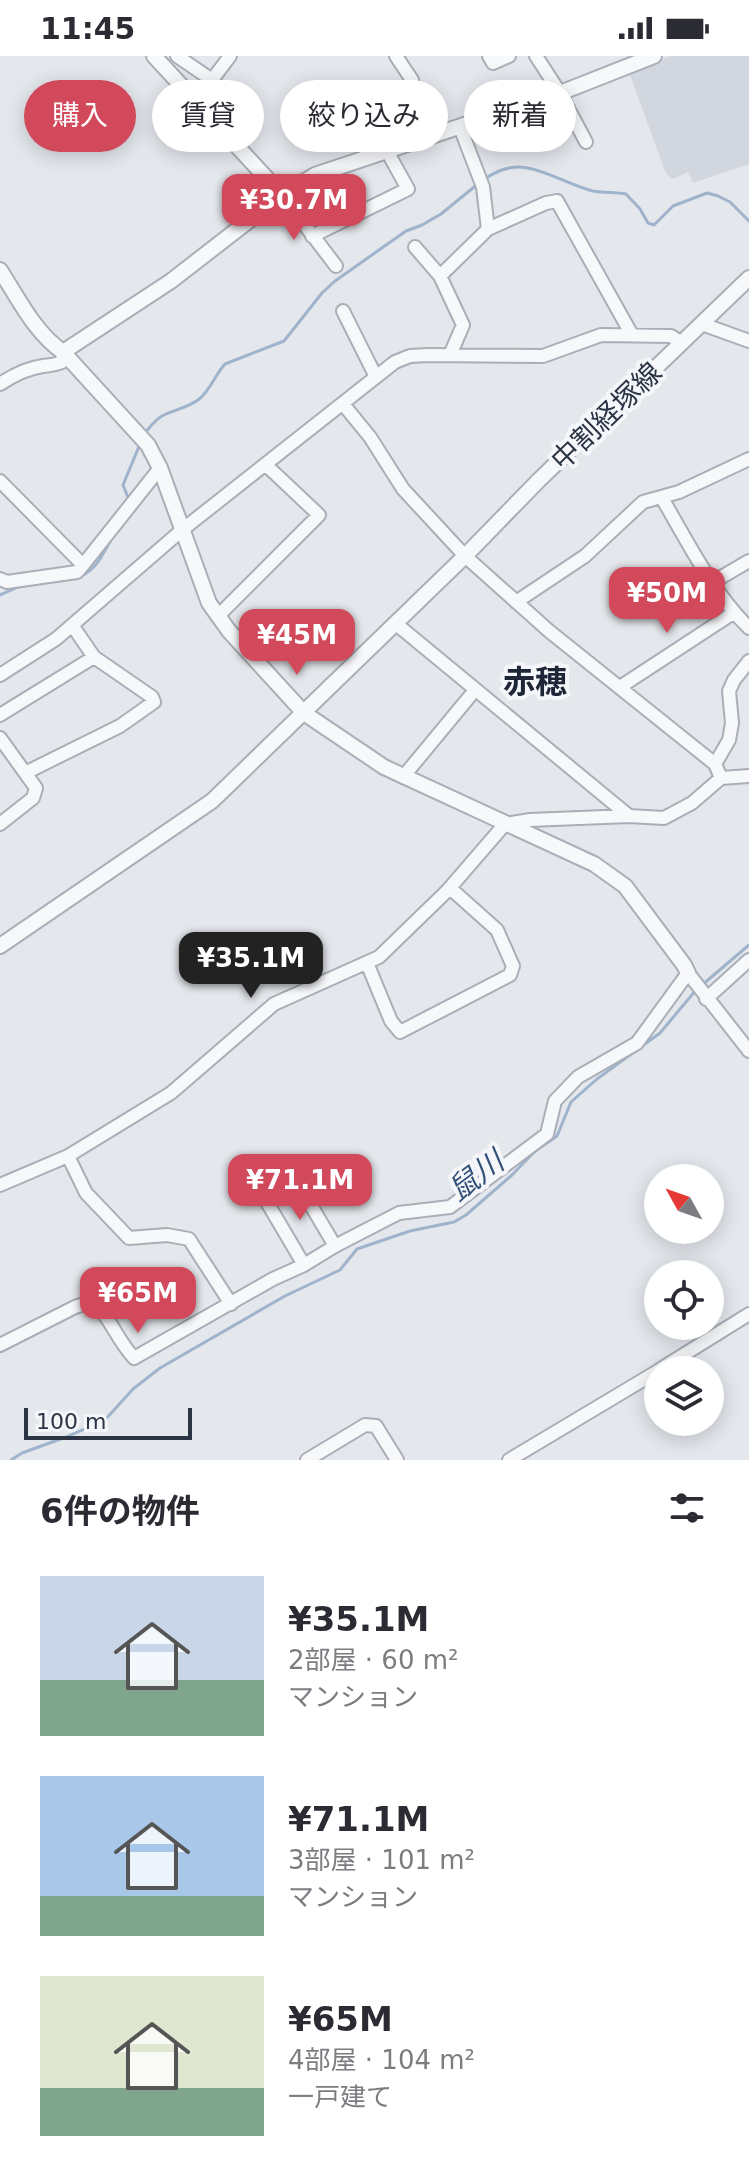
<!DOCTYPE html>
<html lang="ja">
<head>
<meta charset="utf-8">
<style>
  body { margin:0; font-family:"DejaVu Sans","Noto Sans JP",sans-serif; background:#f2f2f3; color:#2b2b33; height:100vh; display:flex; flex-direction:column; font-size:30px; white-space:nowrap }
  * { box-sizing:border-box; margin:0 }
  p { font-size:26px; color:#7c7c81 }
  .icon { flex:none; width:44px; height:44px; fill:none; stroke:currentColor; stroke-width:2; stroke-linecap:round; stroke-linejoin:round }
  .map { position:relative; height:1404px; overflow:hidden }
  .side { display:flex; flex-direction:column; background:#fff; flex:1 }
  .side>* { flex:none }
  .guide { position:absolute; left:24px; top:24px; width:702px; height:72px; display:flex; gap:16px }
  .needle { width:52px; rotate:310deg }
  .fabs { position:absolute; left:644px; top:1108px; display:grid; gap:16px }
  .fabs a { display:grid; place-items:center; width:80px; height:80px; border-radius:50%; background:#fff; box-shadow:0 4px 20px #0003; font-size:40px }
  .scale { position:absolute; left:24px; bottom:20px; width:168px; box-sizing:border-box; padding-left:8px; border:4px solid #2b3445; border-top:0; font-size:22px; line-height:28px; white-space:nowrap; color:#2b3445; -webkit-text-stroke:6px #f4f6f9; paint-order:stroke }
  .price { position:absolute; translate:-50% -68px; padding:0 18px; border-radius:16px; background:#d1495b; color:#fff; font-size:26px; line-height:52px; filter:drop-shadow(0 2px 4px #0008) }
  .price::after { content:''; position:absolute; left:50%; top:48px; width:24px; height:18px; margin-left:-12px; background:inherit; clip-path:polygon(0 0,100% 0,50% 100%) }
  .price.selected { background:#222; color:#fff }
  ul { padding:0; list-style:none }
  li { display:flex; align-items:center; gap:24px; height:200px; padding:0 40px }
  li span { display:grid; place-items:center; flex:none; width:224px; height:160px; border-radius:0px; color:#555 }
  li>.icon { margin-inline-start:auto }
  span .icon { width:96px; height:96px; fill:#fffc; stroke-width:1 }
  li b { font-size:34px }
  h2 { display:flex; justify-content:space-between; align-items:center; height:96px; padding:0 40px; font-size:34px }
  .pill { padding:0 28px; border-radius:36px; background:#fff; box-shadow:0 4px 20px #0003; font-size:28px; line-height:72px }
  .pill.selected { background:#d1495b; color:#fff }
  .status { display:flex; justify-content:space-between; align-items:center; height:56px; padding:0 40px; background:#fff; direction:ltr }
  .status svg { height:22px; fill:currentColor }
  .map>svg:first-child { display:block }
</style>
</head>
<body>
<div class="status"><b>11:45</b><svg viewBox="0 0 49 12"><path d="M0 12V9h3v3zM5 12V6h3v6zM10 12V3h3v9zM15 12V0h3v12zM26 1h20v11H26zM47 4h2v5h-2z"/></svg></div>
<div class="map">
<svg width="749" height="1404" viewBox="0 0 749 1404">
  <rect width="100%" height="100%" fill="#e4e7ec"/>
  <path fill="#d2d6de" d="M670,0H749V108L693,127L688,116L673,123L666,118L629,16Z"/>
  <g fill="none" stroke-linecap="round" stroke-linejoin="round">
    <path stroke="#9fb4cc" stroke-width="3" d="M485,123C525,94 554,126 593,135C604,137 615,136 626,138L640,153L648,167L654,169L673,150L707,137L718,140L730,146L749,165
      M144,378C150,371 155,364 162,360C175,353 185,353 198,344C211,334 214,320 225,308L284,285L322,237L335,225L406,175L422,169L441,158L479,127
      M129,444L123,429L140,388
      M81,520C97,513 102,499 111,484
      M0,539L18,531L38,527
      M702,929L749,889
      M11,1404L22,1397L66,1381L105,1364L133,1333L160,1312L285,1240L340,1214L357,1193L410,1175L454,1166L466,1159L512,1119L534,1096L557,1080L571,1046L597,1023L660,977L696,934"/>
    <g stroke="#a9aeb7" stroke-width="16">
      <path id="minor" d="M177,0L212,24L230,0
        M396,0L412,24L410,28L391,46L388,54V58L395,71L409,88
        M489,0L493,7L509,0
        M536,0L560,37L586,86
        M282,139L336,210
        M488,173L546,147L557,145L632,279
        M312,180L408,133L387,95
        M415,191L440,220
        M343,255L376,321
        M702,268L749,285
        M450,299L463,269L440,220L488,173L483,131L460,71
        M0,328C12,320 29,312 43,310C50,309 55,309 62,306L63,296
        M0,425L83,509L160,412
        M662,442C687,485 713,537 749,572
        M0,523L7,526L77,516L83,509
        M713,526L749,505
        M516,546L585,500L643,446L679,436L749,403
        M218,560L319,459L266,409
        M395,567L629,760
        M72,569L94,601
        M0,619L56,583L182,474L395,306L410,300L428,299L543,300L601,279L671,280L682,287
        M620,631L733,557
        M0,659L94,601L152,641L154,646L120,670L25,717
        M0,682L36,732L33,742L0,768
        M715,708L729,684L732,667L729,635L734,624L749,605
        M403,721L475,634
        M721,722L749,720
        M367,907L391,965L400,976L510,919L513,910L497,874L450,832
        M706,943L749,904
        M68,1100L86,1137L129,1182L167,1179L189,1183L231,1248
        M296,1124L335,1190
        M0,1129L68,1100L171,1037L274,948L379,901L448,834L505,768L530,764L629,760L664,762L692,747L721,722L715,708L549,575L465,500L403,433L370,381L343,348
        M261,1136L304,1209L335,1190L399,1157L450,1151L547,1078L555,1045L578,1021L637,987L688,917L749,995
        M0,1289L75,1251L94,1245C110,1262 118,1285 134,1302L273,1223L304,1209
        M659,1314L749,1258
        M307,1404L365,1369L376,1370L397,1404
        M509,1404L658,1315"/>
    </g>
    <g stroke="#a9aeb7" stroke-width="18">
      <path id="tertiary" d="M154,0L282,139
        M0,214C18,242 35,277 63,296L148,389L160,412L209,547L229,575L304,657L384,711L594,808L625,830L684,909L688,917
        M63,296L171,225L282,139L315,119L560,37L654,0
        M0,890L212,745L465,500L539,424L749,222"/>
    </g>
    <use href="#minor" stroke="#f7f8fa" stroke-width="12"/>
    <use href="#tertiary" stroke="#f7f8fa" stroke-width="14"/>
  </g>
  <g text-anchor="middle" stroke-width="8" stroke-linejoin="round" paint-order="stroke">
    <g font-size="28" fill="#2b3445" stroke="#f4f6f9">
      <text transform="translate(606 360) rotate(-44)" y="10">中割経塚線</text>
    </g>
    <g font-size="30" font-style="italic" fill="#34527a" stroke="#f4f6f9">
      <text transform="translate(476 1120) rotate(-37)" y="10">鼠川</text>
    </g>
    <g font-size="32" font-weight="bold" fill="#1d2536" stroke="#f4f6f9">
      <text x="535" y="637">赤穂</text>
    </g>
  </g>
</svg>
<div class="fabs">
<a><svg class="needle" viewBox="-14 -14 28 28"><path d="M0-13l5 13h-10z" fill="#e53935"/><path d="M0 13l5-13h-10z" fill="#7c7c81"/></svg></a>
<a><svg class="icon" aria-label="locate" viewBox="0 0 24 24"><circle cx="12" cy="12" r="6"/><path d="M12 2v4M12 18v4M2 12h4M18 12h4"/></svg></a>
<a><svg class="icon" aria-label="layers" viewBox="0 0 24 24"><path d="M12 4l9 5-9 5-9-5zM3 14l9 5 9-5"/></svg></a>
</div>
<div class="scale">100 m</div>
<b class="price" style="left:294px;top:186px">¥30.7M</b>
<b class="price" style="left:667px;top:579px">¥50M</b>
<b class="price" style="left:297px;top:621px">¥45M</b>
<b class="price selected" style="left:251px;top:944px">¥35.1M</b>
<b class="price" style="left:300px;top:1166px">¥71.1M</b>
<b class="price" style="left:138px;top:1279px">¥65M</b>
<div class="guide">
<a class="pill selected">購入</a>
<a class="pill">賃貸</a>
<a class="pill">絞り込み</a>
<a class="pill">新着</a>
</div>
</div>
<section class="side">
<h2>6件の物件<svg class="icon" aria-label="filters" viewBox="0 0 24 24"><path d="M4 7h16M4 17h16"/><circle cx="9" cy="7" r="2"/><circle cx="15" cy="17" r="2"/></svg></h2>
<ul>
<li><span style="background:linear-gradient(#c9d6e8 65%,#7fa58c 0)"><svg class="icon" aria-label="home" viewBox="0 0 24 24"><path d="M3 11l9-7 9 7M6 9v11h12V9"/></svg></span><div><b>¥35.1M</b><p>2部屋 · 60 m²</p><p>マンション</p></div></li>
<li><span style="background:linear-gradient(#a9c7e8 75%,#7fa58c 0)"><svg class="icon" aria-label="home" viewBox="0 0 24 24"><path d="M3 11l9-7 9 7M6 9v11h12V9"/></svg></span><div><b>¥71.1M</b><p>3部屋 · 101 m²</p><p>マンション</p></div></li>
<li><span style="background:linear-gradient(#dfe7d0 70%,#7fa58c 0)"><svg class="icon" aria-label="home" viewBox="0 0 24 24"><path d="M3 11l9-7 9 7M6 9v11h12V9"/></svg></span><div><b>¥65M</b><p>4部屋 · 104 m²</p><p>一戸建て</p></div></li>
</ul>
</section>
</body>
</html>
